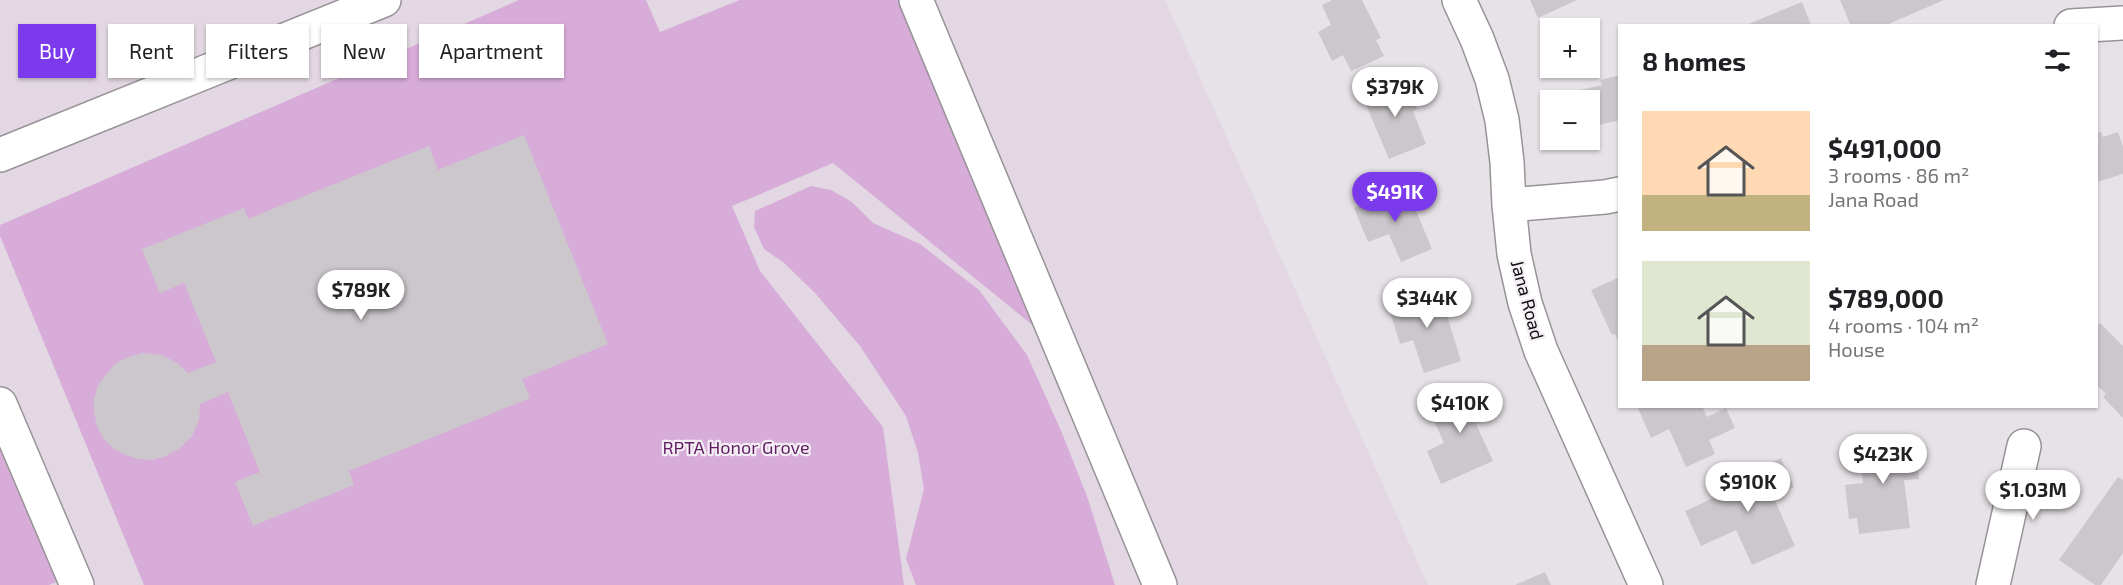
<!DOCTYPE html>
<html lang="en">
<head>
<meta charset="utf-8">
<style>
  body { margin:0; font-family:"Exo 2",sans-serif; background:#f6f6f6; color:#202124; height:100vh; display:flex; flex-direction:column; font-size:22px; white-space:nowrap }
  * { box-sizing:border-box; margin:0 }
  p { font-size:20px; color:#757577 }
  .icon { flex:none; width:33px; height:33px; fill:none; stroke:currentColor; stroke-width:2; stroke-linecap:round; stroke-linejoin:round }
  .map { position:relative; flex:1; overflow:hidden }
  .sheet { position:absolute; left:1618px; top:24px; width:480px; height:384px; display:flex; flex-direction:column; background:#fff; border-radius:0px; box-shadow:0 2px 4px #0004 }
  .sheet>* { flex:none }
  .banner { position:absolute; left:18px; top:24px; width:570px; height:54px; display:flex; gap:12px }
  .tools { position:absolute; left:1540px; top:18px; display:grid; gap:12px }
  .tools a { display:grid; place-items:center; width:60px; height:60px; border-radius:0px; background:#fff; box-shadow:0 2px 4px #0004; font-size:30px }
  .price { position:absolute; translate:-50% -51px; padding:0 14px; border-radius:21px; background:#fff; color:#222; font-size:20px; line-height:39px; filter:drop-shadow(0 2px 3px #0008) }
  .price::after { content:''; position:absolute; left:50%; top:36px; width:18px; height:14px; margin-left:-9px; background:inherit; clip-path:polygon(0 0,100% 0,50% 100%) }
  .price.on { background:#7c3aed; color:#fff }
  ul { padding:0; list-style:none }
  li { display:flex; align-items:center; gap:18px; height:150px; padding:0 24px }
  li span { display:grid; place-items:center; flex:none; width:168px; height:120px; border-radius:0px; color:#555 }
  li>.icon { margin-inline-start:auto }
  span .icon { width:72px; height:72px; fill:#fffc; stroke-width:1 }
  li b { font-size:26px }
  h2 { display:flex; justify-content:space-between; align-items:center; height:72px; padding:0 24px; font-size:26px }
  .pill { padding:0 21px; border-radius:0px; background:#fff; box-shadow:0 2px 4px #0004; font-size:21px; line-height:54px }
  .pill.on { background:#7c3aed; color:#fff }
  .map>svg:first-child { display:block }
</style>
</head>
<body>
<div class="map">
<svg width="2123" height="585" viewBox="0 0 2123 585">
  <rect width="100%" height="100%" fill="#e7e2e7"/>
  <path fill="#e2d7e2" d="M0,0H1165L1428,585H0Z"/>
  <path fill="#d7acd8" d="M519,0H646L660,32L740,0H900L1062,349L833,163L732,206L760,271L883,427L904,585H144L0,236V225Z
    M811,186L831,190L852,202L873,223L920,244L979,290L1027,355L1062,433L1088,499L1115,585H916L906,559L924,489L918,453L906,416L860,346L815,293L784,263L764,249L754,227L755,211Z
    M0,405L73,575L49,585H0Z"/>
  <path fill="#ccc7cc" d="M1332,0H1362L1381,38L1376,40L1384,56L1351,71L1343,55L1332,61L1318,32L1331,25L1322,5Z
    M1530,0H1577L1538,18Z
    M1840,0H1944L1884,26H1851Z
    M1802,2L1811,25H1746Z
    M1620,75V120L1590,127V100H1559L1558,95L1602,85L1600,80Z
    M1404,78L1417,109L1413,111L1426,144L1389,159L1362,95Z
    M2101,132L2103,137L2118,132L2123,147V174L2097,182V133Z
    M524,135L608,344L522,379L530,398L349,471L354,485L253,526L235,482L260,472L228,392L200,404L199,420L192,436L180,448L166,456L152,460L138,459L125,455L113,448L103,438L97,426L94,412V399L98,385L115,364L128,357L144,353L161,355L176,362L188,373L216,362L184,283L160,293L142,249L244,208L248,219L429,146L438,170Z
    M1406,187L1432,249L1401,262L1389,234L1368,242L1354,208Z
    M1620,277V345L1615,334L1612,335L1591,290Z
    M1438,286L1461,361L1424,373L1413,340L1400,344L1390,312L1402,309L1398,298Z
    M2100,323L2123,346V418L2103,397L2106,394L2097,385V326Z
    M1477,383L1492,417L1476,424L1493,461L1441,484L1427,451L1444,443L1427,405Z
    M1637,406H1702L1707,417L1726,408L1735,428L1709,440L1715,454L1686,467L1669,429L1651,438Z
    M1915,436L1919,479L1904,480L1910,528L1859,534L1857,518L1849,519L1845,485L1863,483L1859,442Z
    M1781,458L1794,487L1773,496L1795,546L1752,565L1736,530L1701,546L1685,511L1722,494L1719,487Z
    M2118,477L2123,480V553L2101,585H2095L2059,560Z
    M1545,572L1551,585H1515Z"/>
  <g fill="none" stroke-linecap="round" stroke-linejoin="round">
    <g stroke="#989398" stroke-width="36">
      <path id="minor" d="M916,0L1160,585
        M1459,0L1477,39L1492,79L1502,120L1507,162L1509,205L1514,254L1525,303L1541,351L1646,585
        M2071,26L2123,23
        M0,155L384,0
        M1509,205L1605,197L1620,194
        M0,404L77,585
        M1993,585L2024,446"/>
    </g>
    <use href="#minor" stroke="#fff" stroke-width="33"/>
  </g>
  <g text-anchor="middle" stroke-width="4.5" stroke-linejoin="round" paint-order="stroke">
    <g font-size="18" fill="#100f10" stroke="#f4eff4">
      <text transform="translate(1527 300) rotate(75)" y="6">Jana Road</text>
    </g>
    <g font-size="18" fill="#621c65" stroke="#f4eff4">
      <text x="736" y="454">RPTA Honor Grove</text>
    </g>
  </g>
</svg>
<div class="tools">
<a>+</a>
<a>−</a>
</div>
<b class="price" style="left:1395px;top:118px">$379K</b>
<b class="price on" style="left:1395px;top:223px">$491K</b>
<b class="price" style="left:361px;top:321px">$789K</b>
<b class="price" style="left:1427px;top:329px">$344K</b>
<b class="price" style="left:1460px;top:434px">$410K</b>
<b class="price" style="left:1883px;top:485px">$423K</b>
<b class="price" style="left:1748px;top:513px">$910K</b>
<b class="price" style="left:2033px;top:521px">$1.03M</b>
<div class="banner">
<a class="pill on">Buy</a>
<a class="pill">Rent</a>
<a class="pill">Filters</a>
<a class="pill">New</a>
<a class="pill">Apartment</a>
</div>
<section class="sheet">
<h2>8 homes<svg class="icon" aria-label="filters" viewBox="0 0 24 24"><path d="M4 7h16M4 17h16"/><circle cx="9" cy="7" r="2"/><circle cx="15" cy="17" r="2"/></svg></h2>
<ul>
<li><span style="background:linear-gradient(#ffd9b3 70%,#c2b280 0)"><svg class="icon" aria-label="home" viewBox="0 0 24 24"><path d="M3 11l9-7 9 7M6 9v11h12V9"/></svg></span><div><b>$491,000</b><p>3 rooms · 86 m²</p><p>Jana Road</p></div></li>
<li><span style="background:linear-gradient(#dfe7d0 70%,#b9a48a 0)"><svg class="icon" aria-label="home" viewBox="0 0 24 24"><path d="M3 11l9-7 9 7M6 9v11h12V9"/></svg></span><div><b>$789,000</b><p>4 rooms · 104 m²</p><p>House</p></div></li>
</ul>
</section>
</div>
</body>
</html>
